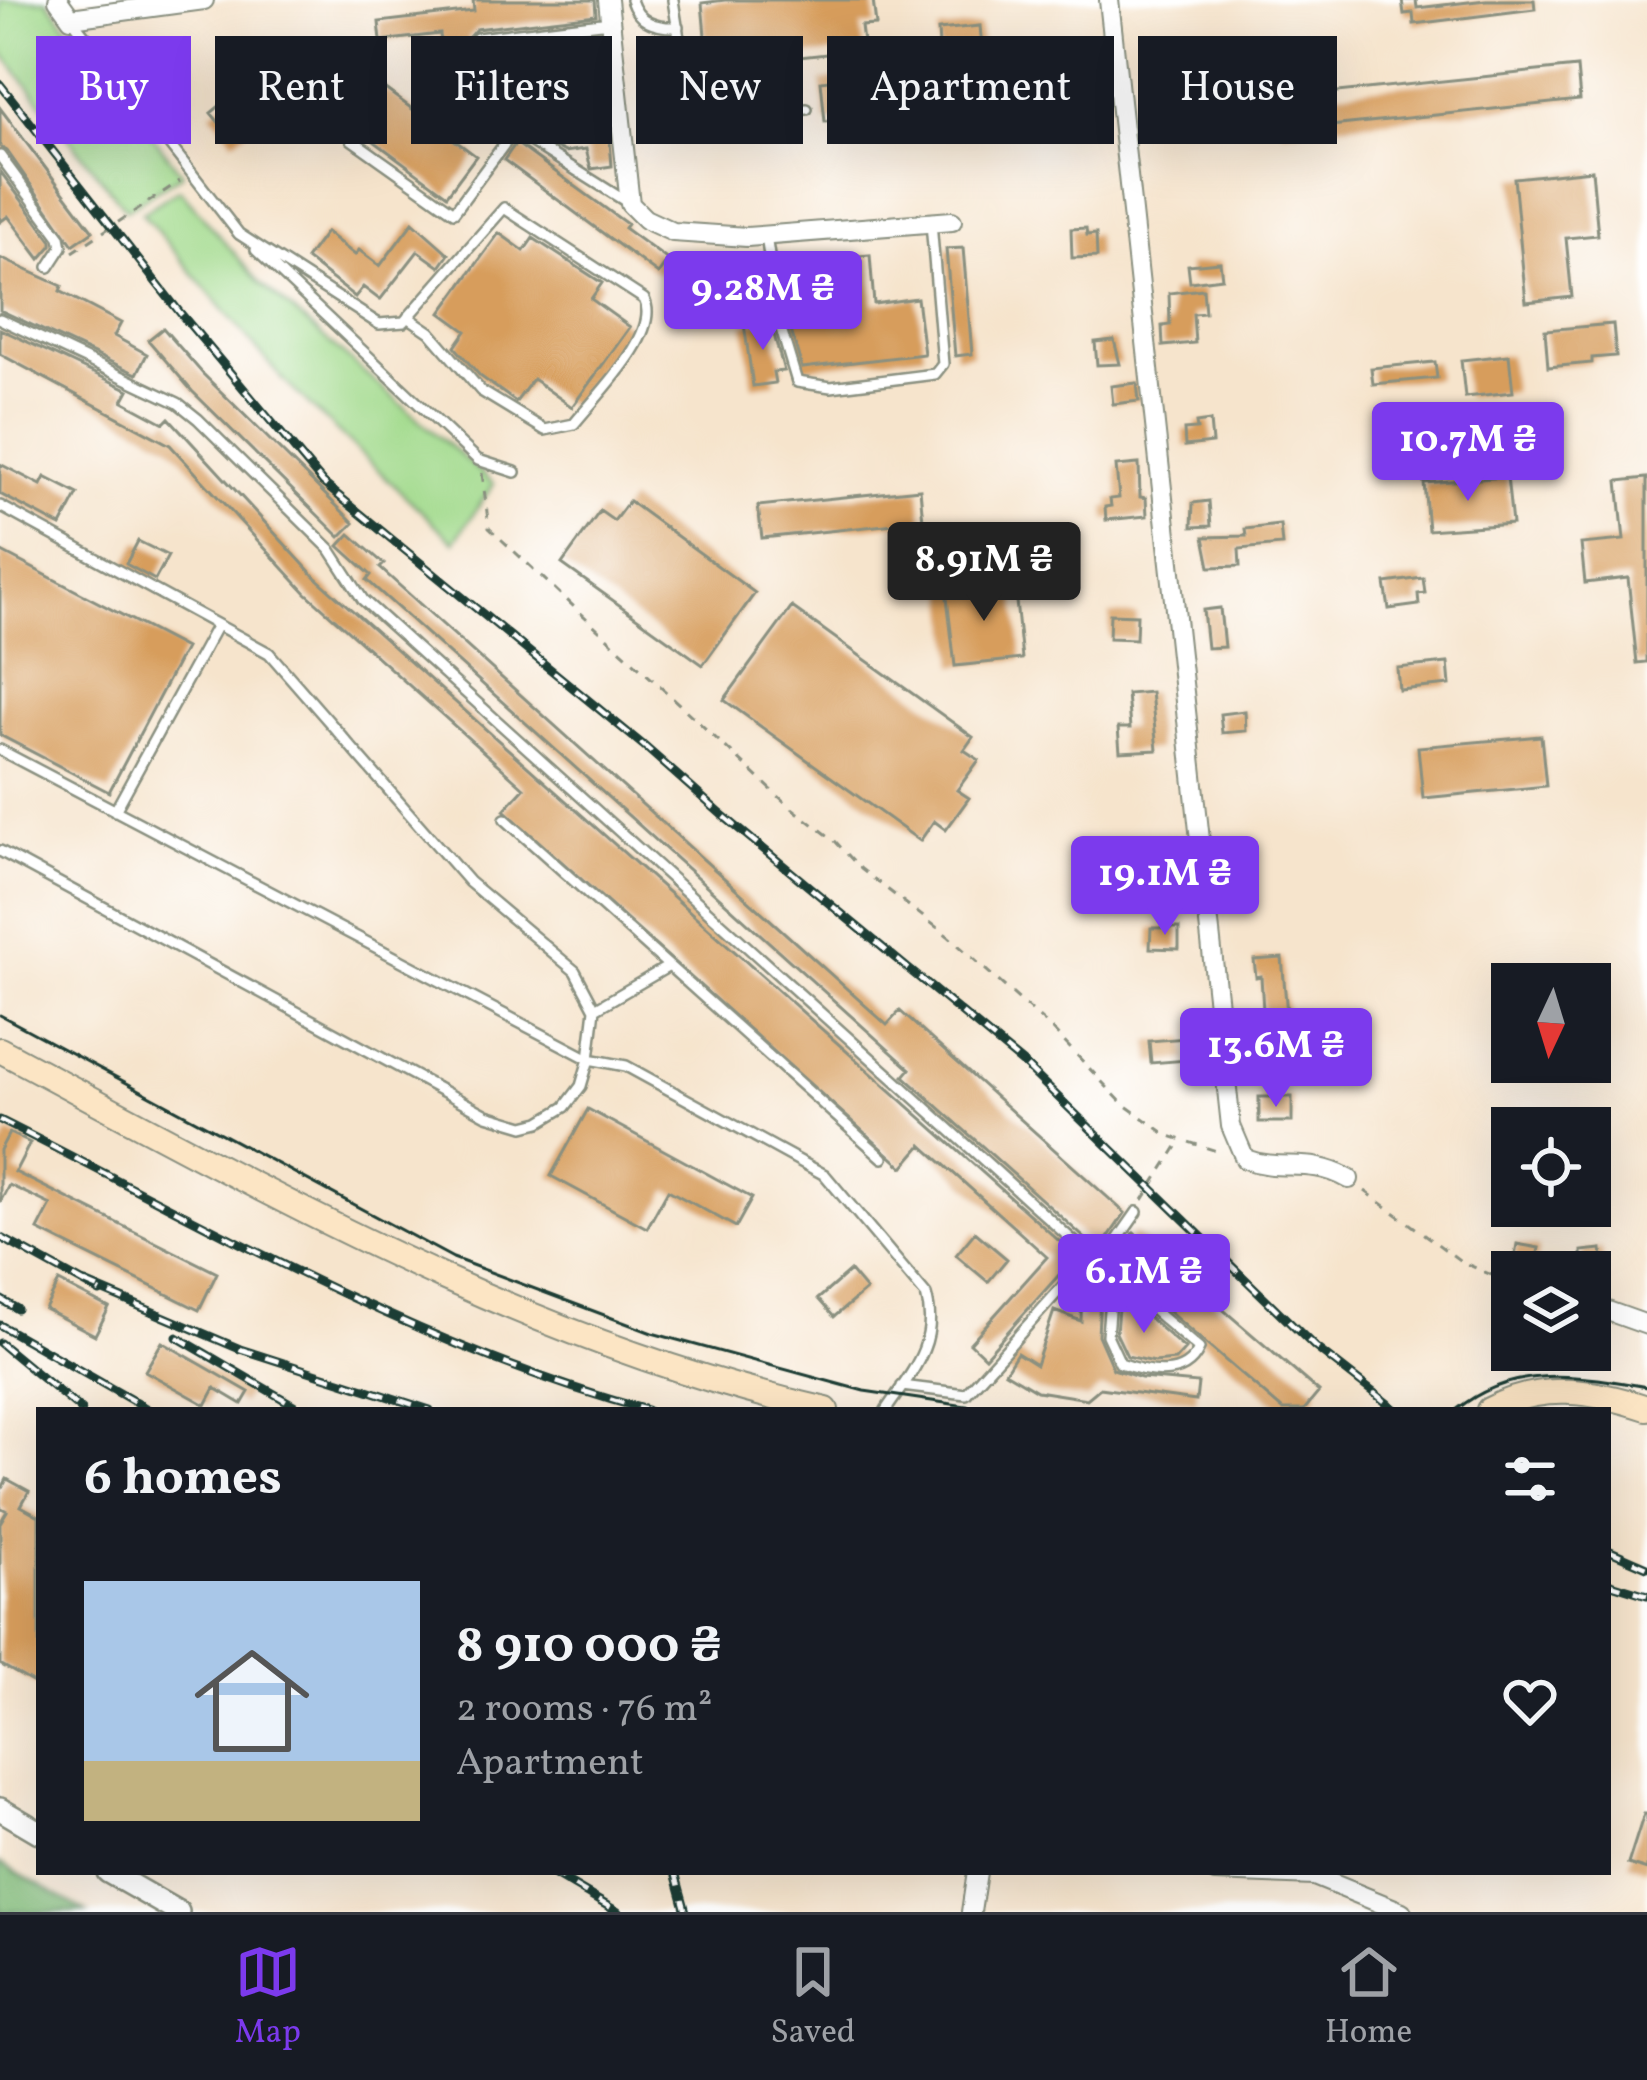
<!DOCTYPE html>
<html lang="en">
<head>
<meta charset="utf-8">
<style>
  body { margin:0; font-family:Vollkorn,serif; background:#242831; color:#f1f3f6; height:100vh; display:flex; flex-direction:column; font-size:45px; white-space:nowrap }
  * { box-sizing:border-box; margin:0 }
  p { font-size:39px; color:#9ea1a6 }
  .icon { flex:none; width:66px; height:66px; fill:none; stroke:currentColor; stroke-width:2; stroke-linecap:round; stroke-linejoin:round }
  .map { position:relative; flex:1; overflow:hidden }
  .drawer { position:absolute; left:36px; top:1407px; width:1575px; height:468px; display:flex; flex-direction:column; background:#171b24; border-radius:0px; box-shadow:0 12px 48px #0002 }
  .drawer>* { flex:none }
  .banner { position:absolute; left:36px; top:36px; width:1575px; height:108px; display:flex; gap:24px }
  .needle { width:78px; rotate:184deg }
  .tools { position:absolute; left:1491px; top:963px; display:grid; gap:24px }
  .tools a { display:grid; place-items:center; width:120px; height:120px; border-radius:0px; background:#171b24; box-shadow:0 12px 48px #0002; font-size:60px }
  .price { position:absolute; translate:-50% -102px; padding:0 27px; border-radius:12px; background:#7c3aed; color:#fff; font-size:39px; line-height:78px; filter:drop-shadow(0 3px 6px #0008) }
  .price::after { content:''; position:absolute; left:50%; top:72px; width:36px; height:27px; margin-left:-18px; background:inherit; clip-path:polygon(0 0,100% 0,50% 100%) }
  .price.current { background:#222; color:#fff }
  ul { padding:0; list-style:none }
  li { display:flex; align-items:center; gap:36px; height:300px; padding:0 48px }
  li span { display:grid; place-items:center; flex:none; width:336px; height:240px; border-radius:0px; color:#555 }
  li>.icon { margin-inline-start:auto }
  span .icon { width:144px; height:144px; fill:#fffc; stroke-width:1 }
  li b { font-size:51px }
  h2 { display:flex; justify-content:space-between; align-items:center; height:144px; padding:0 48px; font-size:51px }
  .chip { padding:0 42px; border-radius:0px; background:#171b24; box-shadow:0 12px 48px #0002; font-size:42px; line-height:108px }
  .chip.current { background:#7c3aed; color:#fff }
  .dock { display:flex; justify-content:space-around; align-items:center; height:168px; border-top:3px solid #363941; background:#171b24; font-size:33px; color:#9ea1a6 }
  .dock a { display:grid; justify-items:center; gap:6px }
  .dock .current { color:#7c3aed }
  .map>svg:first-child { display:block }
</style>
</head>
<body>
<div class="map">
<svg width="1647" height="1912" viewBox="0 0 1647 1912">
  <rect width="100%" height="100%" fill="#fff"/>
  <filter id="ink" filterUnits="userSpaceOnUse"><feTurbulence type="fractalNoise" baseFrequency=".00833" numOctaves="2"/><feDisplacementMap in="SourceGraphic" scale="24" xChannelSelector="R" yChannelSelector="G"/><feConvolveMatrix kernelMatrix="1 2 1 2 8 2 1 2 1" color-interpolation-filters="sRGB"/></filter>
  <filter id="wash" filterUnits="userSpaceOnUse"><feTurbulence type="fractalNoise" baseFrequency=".004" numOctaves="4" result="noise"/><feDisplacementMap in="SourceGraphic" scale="48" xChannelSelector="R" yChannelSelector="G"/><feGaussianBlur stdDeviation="2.7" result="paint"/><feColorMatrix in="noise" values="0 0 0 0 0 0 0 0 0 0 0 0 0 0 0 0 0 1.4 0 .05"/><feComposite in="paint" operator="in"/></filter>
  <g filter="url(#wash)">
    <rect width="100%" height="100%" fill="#f6e4cc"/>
    <path fill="#a2da8c" stroke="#608c60" stroke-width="3" d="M0,0H47L182,174L126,210L0,50Z
      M179,189L261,284L494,484L454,542L284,381L142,213Z"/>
    <path fill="#81ba78" stroke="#507c56" stroke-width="3" d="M0,1863L87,1912H0Z"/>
    <g id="blocks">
      <path fill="#d79d5b" d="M473,0H595L596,15L476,29L468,38L471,44L478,47L598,33L602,68L521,78L513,87L523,96L604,86L607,113L512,122L505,101L486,94L492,72L463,74L462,60L443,62L440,34L381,41L379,22L474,11Z
        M725,0H873L876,25L861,26L864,50L762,61L763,73L709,79L702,3Z
        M1402,0H1416L1417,8L1486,0H1534L1535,9L1414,24L1413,13L1404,14Z
        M980,26L983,58L940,62L938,30Z
        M288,50L311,78L234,141L211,113Z
        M1577,67L1580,100L1282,131L1279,98Z
        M838,79L842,121L825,122L821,81Z
        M373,80L476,156L447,195L344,119Z
        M1206,94L1207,110L1169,111L1168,95Z
        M0,108L93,231L73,245L7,151L0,147Z
        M609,131L612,166L591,169L586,149L565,152L556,147L555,136Z
        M516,143L627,224L624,228L668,260L658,274L504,160Z
        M1592,170L1598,235L1566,238L1572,297L1526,302L1514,178Z
        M0,171L52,241V245L40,259L8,216L0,222Z
        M413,222L449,254L440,267L418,251L380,300L363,287L355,297L306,259L326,232L355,255L359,250L380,266Z
        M1086,228L1087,235L1096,234L1097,257L1072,258L1071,229Z
        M499,233L524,251L533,238L602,283L591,299L630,327L572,407L533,379L516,402L480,376L455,347L466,331L441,313Z
        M963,248L972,354L955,356L946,249Z
        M870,255L874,304L917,298L924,354L802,368L787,317L791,313L810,311L806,261Z
        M0,258L62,286L60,291L121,323L114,336L147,354L137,374L0,310Z
        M1220,262L1222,278L1190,282L1188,265Z
        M1203,289L1205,313L1193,314L1195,343L1163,346L1162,326L1170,325L1169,293Z
        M770,320L784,371L773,372L775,383L753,386L744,324Z
        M1613,324L1616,356L1592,358V363L1548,367L1545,330Z
        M163,328L203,374L354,523L340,537L192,391L148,340Z
        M0,329L129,390L123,401L164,423L169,418L315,577L1076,1256L985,1357L970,1343L1047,1257L922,1145L903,1167L504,810L524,788L306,593L170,445L0,354Z
        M1114,340L1120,364L1097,365L1095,342Z
        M1509,355L1513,392L1465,397L1461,360Z
        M1435,362L1437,378L1373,384L1371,368Z
        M1137,383L1139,401L1113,404L1111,386Z
        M1210,421L1212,443L1185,446L1184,430L1197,429L1196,423Z
        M0,464L41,485L45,477L78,494L61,526L0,494Z
        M1139,464L1140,497L1146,498L1147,516L1106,520L1105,507L1111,506L1110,499L1119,498L1116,466Z
        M1507,477L1512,524L1428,530L1424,483Z
        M1647,478V662L1637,663L1628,578L1585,583L1581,544L1624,540L1618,481Z
        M920,489L923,521L762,538L758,506Z
        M629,501L755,593L703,665L562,564L600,511L614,521Z
        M1209,501L1211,526L1192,527L1193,503Z
        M1280,525L1282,545L1239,549L1240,566L1210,567L1204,537L1246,536L1245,529Z
        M350,534L384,564L380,568L887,1025L900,1011L1125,1213L1099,1251L904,1076L910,1069L367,580L371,575L339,546Z
        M138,541L168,556L155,580L126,564Z
        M0,551L185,648L109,792L0,735Z
        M1423,578L1425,593L1418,594L1419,605L1389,609L1385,583Z
        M1014,582L1022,659L955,666L946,589Z
        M792,607L973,737L964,750L979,760L957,790L969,798L946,830L934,821L920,841L724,700Z
        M1220,608L1224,647L1207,648L1203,610Z
        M1110,614L1137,615L1136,639L1109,638Z
        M1448,663L1450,685L1399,690L1397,668Z
        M1151,692L1157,750L1120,752L1118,728H1130L1127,694Z
        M1245,711L1246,731L1222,733L1220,714Z
        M1541,736L1546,786L1423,798L1418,747Z
        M1151,928H1179V949L1150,948Z
        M1282,958L1288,1025L1264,1027L1261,976L1256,977L1254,960Z
        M1186,1038L1188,1060L1151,1063L1149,1041Z
        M1259,1097H1292V1122H1259Z
        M588,1109L752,1198L736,1227L668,1190L647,1228L551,1176Z
        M9,1133L30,1143L15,1172L217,1273L199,1310L38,1230L51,1205L9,1185L0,1202V1150Z
        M975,1232L1007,1259L988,1282L956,1255Z
        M1134,1233L1319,1392L1304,1410H1283L1112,1263Z
        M1517,1244L1539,1248L1534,1272H1512Z
        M1602,1249L1604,1274L1583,1272L1582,1251Z
        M1091,1269L1101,1277L1098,1335L1113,1369L1141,1378L1198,1383L1196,1401L1100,1388L1087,1399L1037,1391L1005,1372L1017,1353L1036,1365L1054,1311L1081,1321L1082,1278Z
        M850,1271L866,1290L834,1317L818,1299Z
        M59,1282L109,1308L95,1335L45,1309Z
        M1127,1299L1185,1349L1175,1360L1154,1362L1127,1356L1116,1333L1118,1309Z
        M162,1342L249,1392L242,1404L215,1388L206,1405L145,1371Z
        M7,1479L29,1491L21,1506L39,1516V1686L0,1664V1523L7,1511L0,1507V1492Z
        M1644,1814H1647V1870L1628,1864Z"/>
    </g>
  </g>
  <g filter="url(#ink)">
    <use href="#blocks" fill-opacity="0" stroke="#8a9080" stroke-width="3"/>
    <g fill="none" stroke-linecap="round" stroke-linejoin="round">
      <g stroke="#8a9080" stroke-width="14">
        <path id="service" d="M631,0C638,22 655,28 678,27
          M673,0L692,120L807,109
          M71,18L239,234L379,324L404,322L504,208L644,299C662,333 596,396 574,424L545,430L481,391L430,332L408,317
          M477,38L610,22
          M522,87L616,75
          M514,131L621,121
          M351,139L454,212L514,131L630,204
          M0,156L60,237L62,247L49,267
          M766,236L779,322L797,382L831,387L935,374L943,364L931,223
          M256,250L478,460L515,472
          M0,319L178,403L198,419L330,549L363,600L1090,1256
          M0,506L269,653L469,882L575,971L595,1009L589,1059L581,1086L565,1107L540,1122L524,1126L487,1115L0,851
          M0,750L589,1059L626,1066L825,1175L926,1295C940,1342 911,1373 886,1410
          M115,811L217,625
          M505,819L669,966
          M595,1009L669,966L883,1158
          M1100,1265L1137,1212
          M902,1386L966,1394L1090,1256L1199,1349C1185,1381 1148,1373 1120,1363L1107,1335L1112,1275"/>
      </g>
      <g stroke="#8a9080" stroke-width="22">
        <path id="minor" d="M58,0L71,18L204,0
          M608,0L630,204L645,219L673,232L747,237L952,221
          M1109,0L1231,1126L1245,1159C1283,1173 1308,1156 1349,1179
          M1605,1310L1647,1325
          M1215,1872L1314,1876L1402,1912
          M971,1912L977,1872"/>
      </g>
      <g stroke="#8a9080" stroke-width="26">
        <path id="tertiary" d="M0,1809L39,1832
          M108,1872L178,1912"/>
      </g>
      <g stroke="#8a9080" stroke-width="28">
        <path id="secondary" d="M0,1050C267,1192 529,1343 826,1410
          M1489,1410C1542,1382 1592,1390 1647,1408"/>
      </g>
      <path stroke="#8a9080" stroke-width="3" stroke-dasharray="9 9" stroke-linecap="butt" d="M73,252L180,181
        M482,473L489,528L788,805L834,840L861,869L948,936L1053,1030L1123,1104L1167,1135L1220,1152
        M1365,1191L1462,1262L1512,1284
        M1143,1200L1180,1142"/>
      <use href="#service" stroke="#fff" stroke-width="9"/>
      <use href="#minor" stroke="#fff" stroke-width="18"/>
      <use href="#tertiary" stroke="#fff" stroke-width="21"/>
      <use href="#secondary" stroke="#fce5c4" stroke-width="24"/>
      <path stroke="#1f3d34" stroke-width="3" d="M0,1015L453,1258L652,1333L864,1391L993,1410
        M1456,1410C1513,1363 1579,1375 1647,1387"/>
      <g stroke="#1f3d34" stroke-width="9">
        <path id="rail" d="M0,84L181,314L323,483L643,745L721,814L1026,1066L1315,1347L1396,1410
          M0,1120C210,1225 419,1348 647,1410
          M0,1237L100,1292
          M85,1283L240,1349L430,1410
          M0,1299L17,1309
          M0,1325L149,1410
          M177,1337L302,1410
          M0,1343L81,1410
          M1608,1550L1647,1567
          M1608,1583L1647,1595
          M550,1872L618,1912
          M675,1872L686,1912"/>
      </g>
      <use href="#rail" stroke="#fff" stroke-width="4.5" stroke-dasharray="14" stroke-linecap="butt"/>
    </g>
  </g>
</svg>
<div class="tools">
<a><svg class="needle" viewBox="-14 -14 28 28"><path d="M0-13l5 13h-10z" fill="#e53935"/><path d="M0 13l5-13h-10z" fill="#9ea1a6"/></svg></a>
<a><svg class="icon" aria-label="locate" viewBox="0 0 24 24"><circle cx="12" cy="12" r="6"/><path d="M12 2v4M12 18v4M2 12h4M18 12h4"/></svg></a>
<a><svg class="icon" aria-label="layers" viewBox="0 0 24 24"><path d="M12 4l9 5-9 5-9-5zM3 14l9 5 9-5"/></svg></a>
</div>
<b class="price" style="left:763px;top:353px">9.28M ₴</b>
<b class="price" style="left:1468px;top:504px">10.7M ₴</b>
<b class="price current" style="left:984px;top:624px">8.91M ₴</b>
<b class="price" style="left:1165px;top:938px">19.1M ₴</b>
<b class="price" style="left:1276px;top:1110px">13.6M ₴</b>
<b class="price" style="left:1144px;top:1336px">6.1M ₴</b>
<div class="banner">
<a class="chip current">Buy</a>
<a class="chip">Rent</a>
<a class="chip">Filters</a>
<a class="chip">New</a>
<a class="chip">Apartment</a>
<a class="chip">House</a>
</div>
<section class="drawer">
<h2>6 homes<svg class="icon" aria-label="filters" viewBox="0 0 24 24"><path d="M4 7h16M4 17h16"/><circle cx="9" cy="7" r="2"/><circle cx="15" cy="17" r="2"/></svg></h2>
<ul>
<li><span style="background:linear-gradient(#a9c7e8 75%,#c2b280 0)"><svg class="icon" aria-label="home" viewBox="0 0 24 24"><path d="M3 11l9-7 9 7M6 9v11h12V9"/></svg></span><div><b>8 910 000 ₴</b><p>2 rooms · 76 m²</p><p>Apartment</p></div><svg class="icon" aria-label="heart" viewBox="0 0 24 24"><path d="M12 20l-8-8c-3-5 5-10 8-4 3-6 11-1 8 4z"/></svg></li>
</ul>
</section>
</div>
<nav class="dock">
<a class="current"><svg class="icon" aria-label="map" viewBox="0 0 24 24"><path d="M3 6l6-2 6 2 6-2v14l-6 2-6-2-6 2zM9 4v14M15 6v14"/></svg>Map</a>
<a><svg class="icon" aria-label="saved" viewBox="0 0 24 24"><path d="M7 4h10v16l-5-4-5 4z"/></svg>Saved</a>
<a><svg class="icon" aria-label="home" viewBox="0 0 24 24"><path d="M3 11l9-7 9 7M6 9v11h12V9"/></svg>Home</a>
</nav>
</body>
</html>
